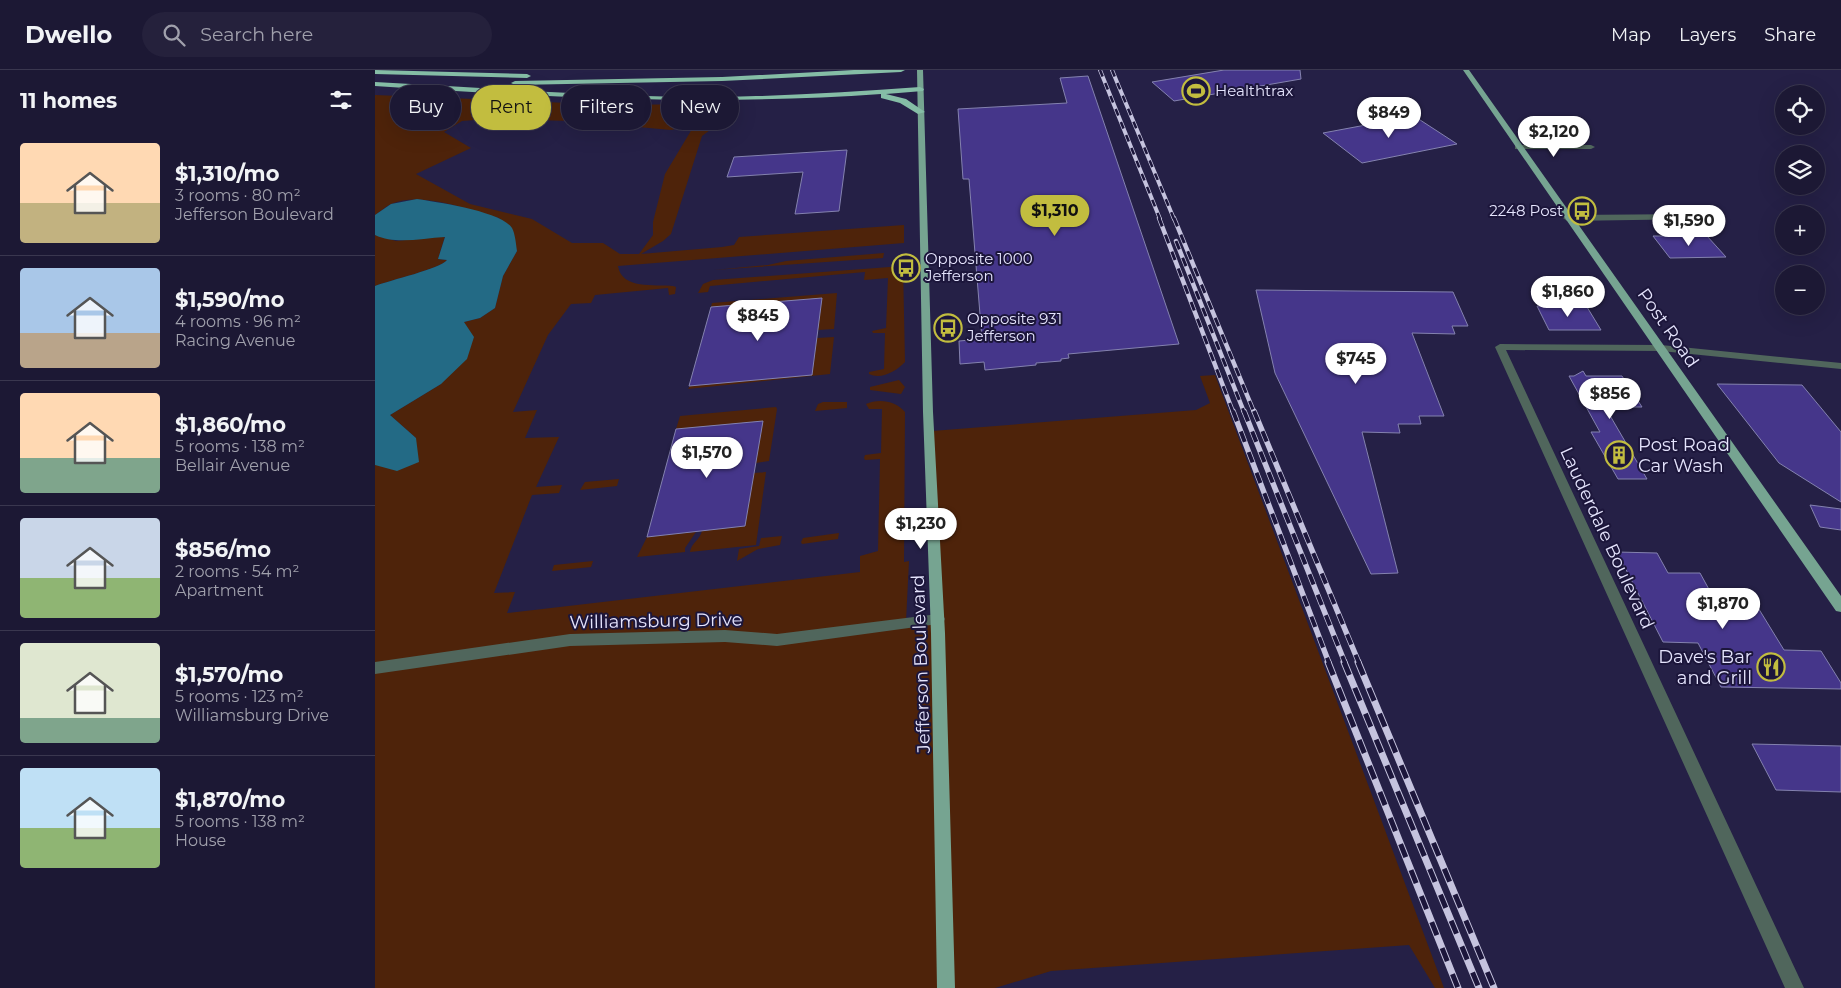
<!DOCTYPE html>
<html lang="en">
<head>
<meta charset="utf-8">
<style>
  body { margin:0; font-family:Montserrat,sans-serif; background:#25213c; color:#f1f3f6; height:100vh; display:flex; flex-direction:column; font-size:19px; white-space:nowrap }
  * { box-sizing:border-box; margin:0 }
  p { font-size:16px; color:#a0a0ac }
  .icon { flex:none; width:28px; height:28px; fill:none; stroke:currentColor; stroke-width:2; stroke-linecap:round; stroke-linejoin:round }
  .map { position:relative; flex:1; overflow:hidden }
  .drawer { display:flex; flex-direction:column; background:#1c1834; width:375px }
  .drawer>* { flex:none }
  .top-card { position:absolute; left:15px; top:15px; width:475px; height:45px; display:flex; gap:10px }
  .buttons { position:absolute; left:1400px; top:15px; display:grid; gap:10px }
  .buttons a { display:grid; place-items:center; width:50px; height:50px; border-radius:50%; background:#1c1834; box-shadow:0 5px 20px #0002,0 0 0 1px #3a374f; font-size:25px }
  .price { position:absolute; translate:-50% -42px; padding:0 11px; border-radius:18px; background:#fff; color:#222; font-size:16px; line-height:32px; filter:drop-shadow(0 1px 2px #0008) }
  .price::after { content:''; position:absolute; left:50%; top:30px; width:15px; height:11px; margin-left:-8px; background:inherit; clip-path:polygon(0 0,100% 0,50% 100%) }
  .price.on { background:#c2bd3f; color:#111 }
  ul { padding:0; list-style:none }
  li { display:flex; align-items:center; gap:15px; height:125px; padding:0 20px }
  li+li { border-top:1px solid #3a374f }
  li span { display:grid; place-items:center; flex:none; width:140px; height:100px; border-radius:5px; color:#555 }
  li>.icon { margin-inline-start:auto }
  span .icon { width:60px; height:60px; fill:#fffc; stroke-width:1 }
  li b { font-size:21px }
  h2 { display:flex; justify-content:space-between; align-items:center; height:60px; padding:0 20px; font-size:21px }
  .chip { padding:0 18px; border-radius:22px; background:#1c1834; box-shadow:0 5px 20px #0002,0 0 0 1px #3a374f; font-size:18px; line-height:45px }
  .chip.on { background:#c2bd3f; color:#111 }
  header { display:flex; align-items:center; gap:30px; box-sizing:border-box; height:70px; padding:0 25px; background:#1c1834; border-bottom:1px solid #3a374f }
  header strong { font-size:24px }
  nav { display:flex; gap:28px; margin-inline-start:auto; font-size:18px }
  .search { width:350px; height:45px; background:#25213c; display:flex; align-items:center; gap:12px; box-sizing:border-box; padding:0 18px; border-radius:28px; color:#a0a0ac; font-size:19px }
  main { display:flex; flex:1; min-height:0 }
  .map>svg:first-child { display:block }
</style>
</head>
<body>
<header>
<strong>Dwello</strong>
<div class="search"><svg class="icon" aria-label="search" viewBox="0 0 24 24"><circle cx="10" cy="10" r="6"/><path d="M15 15l6 6"/></svg>Search here</div>
<nav><a>Map</a><a>Layers</a><a>Share</a></nav>
</header>
<main>
<section class="drawer">
<h2>11 homes<svg class="icon" aria-label="filters" viewBox="0 0 24 24"><path d="M4 7h16M4 17h16"/><circle cx="9" cy="7" r="2"/><circle cx="15" cy="17" r="2"/></svg></h2>
<ul>
<li><span style="background:linear-gradient(#ffd9b3 60%,#c2b280 0)"><svg class="icon" aria-label="home" viewBox="0 0 24 24"><path d="M3 11l9-7 9 7M6 9v11h12V9"/></svg></span><div><b>$1,310/mo</b><p>3 rooms · 80 m²</p><p>Jefferson Boulevard</p></div></li>
<li><span style="background:linear-gradient(#a9c7e8 65%,#b9a48a 0)"><svg class="icon" aria-label="home" viewBox="0 0 24 24"><path d="M3 11l9-7 9 7M6 9v11h12V9"/></svg></span><div><b>$1,590/mo</b><p>4 rooms · 96 m²</p><p>Racing Avenue</p></div></li>
<li><span style="background:linear-gradient(#ffd9b3 65%,#7fa58c 0)"><svg class="icon" aria-label="home" viewBox="0 0 24 24"><path d="M3 11l9-7 9 7M6 9v11h12V9"/></svg></span><div><b>$1,860/mo</b><p>5 rooms · 138 m²</p><p>Bellair Avenue</p></div></li>
<li><span style="background:linear-gradient(#c9d6e8 60%,#8fb573 0)"><svg class="icon" aria-label="home" viewBox="0 0 24 24"><path d="M3 11l9-7 9 7M6 9v11h12V9"/></svg></span><div><b>$856/mo</b><p>2 rooms · 54 m²</p><p>Apartment</p></div></li>
<li><span style="background:linear-gradient(#dfe7d0 75%,#7fa58c 0)"><svg class="icon" aria-label="home" viewBox="0 0 24 24"><path d="M3 11l9-7 9 7M6 9v11h12V9"/></svg></span><div><b>$1,570/mo</b><p>5 rooms · 123 m²</p><p>Williamsburg Drive</p></div></li>
<li><span style="background:linear-gradient(#bfe0f5 60%,#8fb573 0)"><svg class="icon" aria-label="home" viewBox="0 0 24 24"><path d="M3 11l9-7 9 7M6 9v11h12V9"/></svg></span><div><b>$1,870/mo</b><p>5 rooms · 138 m²</p><p>House</p></div></li>
</ul>
</section>
<div class="map">
<svg width="1466" height="918" viewBox="0 0 1466 918">
  <rect width="100%" height="100%" fill="#252046"/>
  <path fill="#4e230a" fill-rule="evenodd" d="M0,25L241,35L326,34L357,36L350,43V49L327,66L296,164L288,171L266,184L347,177L359,175L364,167L529,155V173L243,196C247,220 279,214 298,216L301,217L300,224L294,225L293,218L220,225L216,233L196,234L173,265L138,342L162,340L150,368L184,367L161,417L187,415L184,423L157,425L119,523L140,522L132,543L485,502V486L503,481L505,389L490,390L489,388L490,385L506,383L507,339H494L491,334C504,328 521,331 530,342L529,492L534,491L531,551L561,550L568,918H0V395L41,368L15,345L66,314L89,252L105,248L120,238L128,206L142,181L124,148C94,140 46,121 16,134C11,136 5,142 0,145ZM114,49L198,51L296,60L320,54L290,104L278,152V165L264,184H245L228,173H197L157,149L95,134L41,104L96,78L69,62L87,51Z
    M0,165L21,171L70,166L63,189L72,190C65,199 15,210 0,216Z
    M509,183L508,188L339,200L393,195L411,191Z
    M528,196L530,292C522,301 506,310 494,304V302L509,299L510,263H498L497,261L511,258L513,208L489,210L490,202L335,216L333,222L323,223L328,214L338,210Z
    M462,223L459,259L443,260L447,228L336,237L337,233Z
    M459,267L455,304L313,319L315,316L437,305L442,268Z
    M840,305L1069,918H1060L1034,875L676,901L620,918H574L557,361L821,340L835,333L825,306Z
    M524,310L530,317L526,324L495,320V317Z
    M448,332H472V338L440,341L443,334Z
    M401,337L402,339L394,391L381,393L388,351L301,359L305,346Z
    M391,402L381,475L315,482C316,473 325,470 327,461L370,456L379,403Z
    M244,409L242,416L205,420L210,412Z
    M321,462L310,478V482L262,487L272,467Z
    M464,463L463,469L427,474L426,472L428,468Z
    M407,466L405,475L383,479L362,491L364,479L384,476L386,468Z
    M218,491L216,497L177,501L179,495Z"/>
  <path fill="#236a85" d="M42,129C61,132 126,141 137,158C140,163 141,174 142,181L128,206L120,238L105,248L89,252L99,267L92,289L66,314L15,345L41,368L44,392L22,401L0,395V216C15,210 65,199 72,190L63,189L70,167C47,168 21,175 0,165V145L16,134Z"/>
  <path fill="#45368a" stroke="#8482af" d="M849,0H925L926,9L799,31L777,12Z
    M713,6L804,274L693,284L694,288L686,289V291L661,293V295L610,300L609,292L585,294L584,271L607,269L594,109H588L583,39L692,33L685,8Z
    M1039,46L1082,74L987,93L948,63Z
    M472,80L464,141L420,144L428,102L352,107L359,87Z
    M1278,166H1332L1351,187L1295,188Z
    M881,220L1078,222L1093,256H1077L1080,264L1037,263L1069,346H1044L1046,354H1023L1025,363L987,362L1023,503L996,504L900,303Z
    M447,228L437,305L314,316L336,237Z
    M1162,236L1212,237L1226,260H1174Z
    M1208,301L1211,306H1247L1267,337H1230L1272,409H1243L1216,362H1225L1194,306H1199Z
    M1342,314L1427,315L1466,362V432L1404,393Z
    M388,351L370,456L272,467L301,359Z
    M1435,435L1466,439V460L1445,457Z
    M1242,482L1282,483L1293,503H1325L1336,523H1374L1409,580L1446,581L1466,613V619L1346,617L1323,573L1288,572Z
    M1377,674L1466,676V722L1401,720Z"/>
  <g fill="none" stroke-linecap="round" stroke-linejoin="round">
    <path fill="#50665c" fill-rule="evenodd" d="M1140,75H1216L1220,77L1216,79H1140Z
      M1322,144L1325,145V149L1192,151L1188,148L1192,145Z
      M1125,274L1286,275L1466,293V299L1286,281L1131,280L1429,918H1410L1120,277Z
      M563,544L568,545L570,549L568,553L563,554L402,576L350,572L195,576L0,604V592L195,564L350,560L402,564Z"/>
    <path fill="#76a491" fill-rule="evenodd" d="M542,0H548L558,342L570,563L580,918H562L556,563L548,342Z
      M1088,0H1094L1466,526V542L1461,541Z"/>
    <path fill="#85bda6" fill-rule="evenodd" d="M0,0L152,4L156,6L152,8L0,4Z
      M479,0H530L526,2L347,11L140,15L136,13L140,11L347,7Z
      M0,12C113,18 227,27 341,27C409,26 477,22 545,17L549,19L548,21L511,24L531,29L550,42L543,44L525,33L506,28V24C335,36 171,27 0,16Z"/>
    <g stroke="#c5c3de" stroke-width="4">
      <path id="rail-far3" d="M725,0L785,149
        M737,0L799,149"/>
    </g>
    <g stroke="#c5c3de" stroke-width="4.5">
      <path id="rail-far2" d="M784,148L858,342
        M799,148L879,342
        M801,171L869,342"/>
    </g>
    <g stroke="#c5c3de" stroke-width="5.5">
      <path id="rail-far1" d="M858,341L954,593
        M869,341L970,593
        M879,341L984,593"/>
    </g>
    <g stroke="#c5c3de" stroke-width="7">
      <path id="rail" d="M953,592L1083,918
        M969,592L1104,918
        M983,592L1119,918"/>
    </g>
    <use href="#rail-far3" stroke="#1c163b" stroke-width="2.5" stroke-dasharray="7" stroke-linecap="butt"/>
    <use href="#rail-far2" stroke="#1c163b" stroke-width="3" stroke-dasharray="9" stroke-linecap="butt"/>
    <use href="#rail-far1" stroke="#1c163b" stroke-width="4" stroke-dasharray="11" stroke-linecap="butt"/>
    <use href="#rail" stroke="#1c163b" stroke-width="5" stroke-dasharray="14" stroke-linecap="butt"/>
  </g>
  <defs>
    <g id="stadium-ring" transform="scale(1.4375)"><circle r="9.5" fill="#1c163b" stroke="#c2bd3f" stroke-width="1.5"/><path d="M0-5a6.5 5 0 1 0 0 10a6.5 5 0 1 0 0-10ZM-3.5-1.8h7v3.6h-7Z" fill="#c2bd3f"/></g>
    <g id="bus-ring" transform="scale(1.4375)"><circle r="9.5" fill="#1c163b" stroke="#c2bd3f" stroke-width="1.5"/><path d="M-5-6H5V4H4V6H2V4H-2V6H-4V4H-5ZM-3.5-4V0h7V-4ZM-3.5 1.2v1.5H-2V1.2ZM2 1.2v1.5H3.5V1.2Z" fill="#c2bd3f"/></g>
    <g id="building-ring" transform="scale(1.4375)"><circle r="9.5" fill="#1c163b" stroke="#c2bd3f" stroke-width="1.5"/><path d="M-4-6H4V6H1V3H-1V6H-4ZM-2.5-4.3h1.7v1.8h-1.7ZM.8-4.3h1.7v1.8H.8ZM-2.5-1h1.7V.8h-1.7ZM.8-1h1.7V.8H.8Z" fill="#c2bd3f"/></g>
    <g id="restaurant-ring" transform="scale(1.4375)"><circle r="9.5" fill="#1c163b" stroke="#c2bd3f" stroke-width="1.5"/><path d="M-5-6h1v4h1v-4h1v4h1v-4h1v5L-1.5 .5V6h-2V.5L-5-1ZM5-6V6H3V1.5H1.5Q1.5-4 5-6Z" fill="#c2bd3f"/></g>
  </defs>
  <g fill-rule="evenodd">
    <use href="#stadium-ring" x="821" y="21"/>
    <use href="#bus-ring" x="1207" y="141"/>
    <use href="#bus-ring" x="531" y="198"/>
    <use href="#bus-ring" x="573" y="258"/>
    <use href="#building-ring" x="1244" y="385"/>
    <use href="#restaurant-ring" x="1396" y="597"/>
  </g>
  <g text-anchor="middle" stroke-width="4" stroke-linejoin="round" paint-order="stroke">
    <g font-size="15" fill="#e5e4fd" stroke="#1c163b" text-anchor="start">
      <text x="840" y="26">Healthtrax</text>
      <text x="1188" y="146" text-anchor="end">2248 Post</text>
      <text x="550" y="194">Opposite 1000<tspan x="550" dy="17">Jefferson</tspan></text>
      <text x="592" y="254">Opposite 931<tspan x="592" dy="17">Jefferson</tspan></text>
    </g>
    <g font-size="18" fill="#e5e4fd" stroke="#1c163b">
      <text transform="translate(1293 258) rotate(55)" y="6">Post Road</text>
      <text transform="translate(1232 468) rotate(65)" y="6">Lauderdale Boulevard</text>
      <text transform="translate(281 551) rotate(-1)" y="6">Williamsburg Drive</text>
      <text transform="translate(546 594) rotate(-92)" y="6">Jefferson Boulevard</text>
    </g>
    <g font-size="18" fill="#e5e4fd" stroke="#1c163b" text-anchor="start">
      <text x="1263" y="381">Post Road<tspan x="1263" dy="21">Car Wash</tspan></text>
      <text x="1377" y="593" text-anchor="end">Dave's Bar<tspan x="1377" dy="21">and Grill</tspan></text>
    </g>
  </g>
</svg>
<div class="buttons">
<a><svg class="icon" aria-label="locate" viewBox="0 0 24 24"><circle cx="12" cy="12" r="6"/><path d="M12 2v4M12 18v4M2 12h4M18 12h4"/></svg></a>
<a><svg class="icon" aria-label="layers" viewBox="0 0 24 24"><path d="M12 4l9 5-9 5-9-5zM3 14l9 5 9-5"/></svg></a>
<a>+</a>
<a>−</a>
</div>
<b class="price" style="left:1014px;top:69px">$849</b>
<b class="price" style="left:1179px;top:88px">$2,120</b>
<b class="price on" style="left:680px;top:167px">$1,310</b>
<b class="price" style="left:1314px;top:177px">$1,590</b>
<b class="price" style="left:1193px;top:248px">$1,860</b>
<b class="price" style="left:383px;top:272px">$845</b>
<b class="price" style="left:981px;top:315px">$745</b>
<b class="price" style="left:1235px;top:350px">$856</b>
<b class="price" style="left:332px;top:409px">$1,570</b>
<b class="price" style="left:546px;top:480px">$1,230</b>
<b class="price" style="left:1348px;top:560px">$1,870</b>
<div class="top-card">
<a class="chip">Buy</a>
<a class="chip on">Rent</a>
<a class="chip">Filters</a>
<a class="chip">New</a>
</div>
</div>
</main>
</body>
</html>
